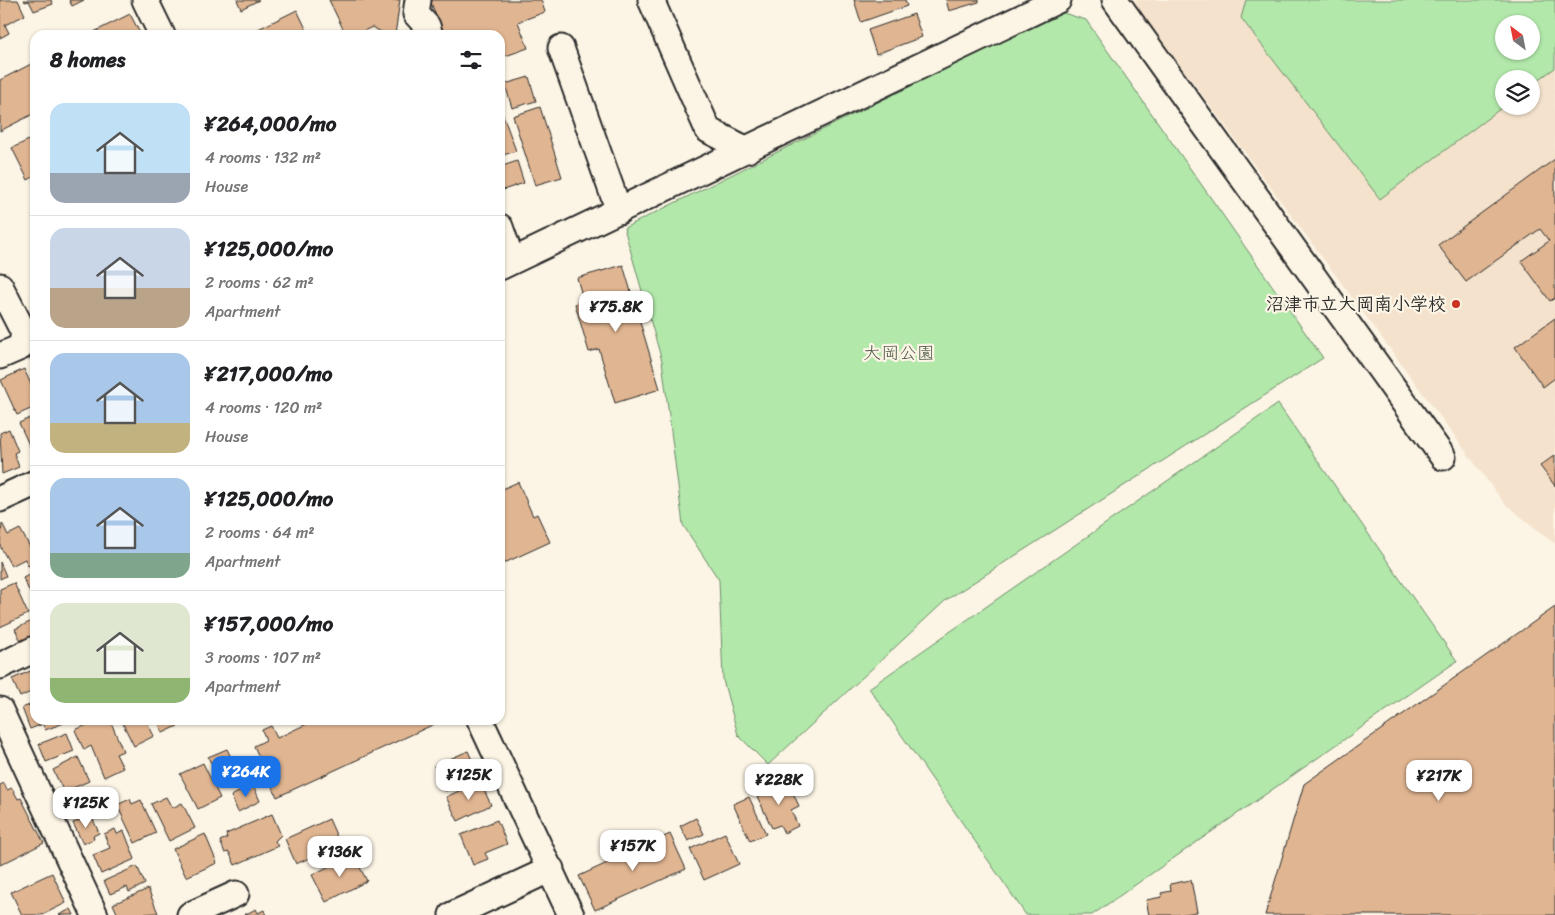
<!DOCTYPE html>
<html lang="en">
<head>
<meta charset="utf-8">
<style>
  body { margin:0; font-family:Sriracha,"Klee One",sans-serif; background:#f6f6f6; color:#202124; height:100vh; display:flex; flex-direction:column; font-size:19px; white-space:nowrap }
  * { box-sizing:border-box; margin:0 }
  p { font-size:16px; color:#757577 }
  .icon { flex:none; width:28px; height:28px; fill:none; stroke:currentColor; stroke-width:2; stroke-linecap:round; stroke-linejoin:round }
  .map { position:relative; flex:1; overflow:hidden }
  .drawer { position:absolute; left:30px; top:30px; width:475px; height:695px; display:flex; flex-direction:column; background:#fff; border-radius:15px; box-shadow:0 1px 4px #0004 }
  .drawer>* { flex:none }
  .needle { width:32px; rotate:328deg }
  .buttons { position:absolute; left:1495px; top:15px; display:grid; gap:10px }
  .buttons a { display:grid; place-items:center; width:45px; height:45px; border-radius:50%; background:#fff; box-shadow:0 1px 4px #0004; font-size:25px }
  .price { position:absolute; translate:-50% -42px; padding:0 11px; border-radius:10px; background:#fff; color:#222; font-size:16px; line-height:32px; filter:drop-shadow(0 1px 2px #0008) }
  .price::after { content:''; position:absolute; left:50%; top:30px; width:15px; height:11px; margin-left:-8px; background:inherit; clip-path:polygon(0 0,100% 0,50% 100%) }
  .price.current { background:#1a73e8; color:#fff }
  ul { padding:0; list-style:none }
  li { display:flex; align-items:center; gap:15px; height:125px; padding:0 20px }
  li+li { border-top:1px solid #e0e0e0 }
  li span { display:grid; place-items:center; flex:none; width:140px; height:100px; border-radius:15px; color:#555 }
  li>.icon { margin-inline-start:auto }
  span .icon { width:60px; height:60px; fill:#fffc; stroke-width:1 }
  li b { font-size:21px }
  h2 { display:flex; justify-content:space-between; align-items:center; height:60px; padding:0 20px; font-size:21px }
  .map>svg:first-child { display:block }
</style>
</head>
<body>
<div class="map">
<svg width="1555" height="915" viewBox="0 0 1555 915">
  <rect width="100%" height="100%" fill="#fcf5e5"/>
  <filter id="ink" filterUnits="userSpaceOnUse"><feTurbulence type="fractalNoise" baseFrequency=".02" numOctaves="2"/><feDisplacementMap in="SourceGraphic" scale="10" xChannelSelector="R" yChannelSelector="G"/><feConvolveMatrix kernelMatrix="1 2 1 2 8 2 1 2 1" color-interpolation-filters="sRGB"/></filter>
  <g filter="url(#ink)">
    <path fill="#f4e2cc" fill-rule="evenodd" d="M1132,0H1555V544L1504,503ZM1504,24H1531V51H1504ZM1504,79H1531V106H1504Z"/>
    <path fill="#b2e8aa" stroke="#6e8a6a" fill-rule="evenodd" d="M1246,0H1555V68L1531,85V79H1504V106L1380,199L1241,18ZM1504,24H1531V51H1504Z
      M1060,12L1086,20L1323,358L946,600L768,765L738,735L723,680L719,580L683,525L662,361L624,228Z
      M1278,404L1457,661L1092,915H1026L869,688Z"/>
    <path fill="#e0b591" stroke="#2b2b2b" d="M0,0H18L25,15L5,25L9,33L0,38Z
      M24,0H51L53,4L34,11L29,1L25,2Z
      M69,0H84L72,6Z
      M237,0H259L241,9Z
      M329,0H400L395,35H387L372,27L355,35H346Z
      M430,0H541L545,12L518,22L528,48L500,58V35H443Z
      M854,0H905L907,6L861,22Z
      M946,0H979V2L949,11Z
      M297,10L309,35H246Z
      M130,14L141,35H88Z
      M914,14L922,37L876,54L868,30Z
      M35,62V113L0,131V80Z
      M529,77L536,101L512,108L505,84Z
      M540,107L562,177L535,185L513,116Z
      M503,115L516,151L500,156V116Z
      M33,138L35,176L28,180L12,148Z
      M1555,159V298L1550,301L1521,261L1549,241L1540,229L1466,282L1438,245Z
      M517,161L524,183L503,190L500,181V167Z
      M623,265L660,389L615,403L599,349L589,352L575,304L583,299L577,278Z
      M1555,318V378L1543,387L1515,347Z
      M24,369L35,393V407L17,415L1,380Z
      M35,416V458L19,423Z
      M9,429L18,451L14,453L19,467L2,474L0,433Z
      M1555,455V486L1540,466Z
      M518,482L533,516L537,514L550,542L500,565V490Z
      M2,523L8,535L20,529L35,556V562L28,566L25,559L11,566L0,546Z
      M0,562L6,576L0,579Z
      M35,572V603L23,578Z
      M14,583L28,614L0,627V589Z
      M1555,607V915H1265L1304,784Z
      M32,621L35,637L22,643L15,629Z
      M35,669V690L20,697L12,679Z
      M35,703V720H63L64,723L45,730L43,724L30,729L22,708Z
      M98,720H110L123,751L116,754L123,768L104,777L91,746L84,750L75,730Z
      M121,720H146L154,736L134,746Z
      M157,720H178L180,725L163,733Z
      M315,720H443L277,797L254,746L266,740L262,730L271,726L277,738Z
      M67,733L74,751L46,762L39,744Z
      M227,749L235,766L243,762L250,777L224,790L208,757Z
      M468,751L479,776L445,791L434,766Z
      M78,757L89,781L64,792L53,770Z
      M203,763L220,798L198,809L180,774Z
      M787,780L799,806L791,810L798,826L784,833L780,825L772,828L756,794Z
      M480,781L491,805L458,821L446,797Z
      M4,783L7,790L12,788L18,799L21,798L44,843L0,865V785Z
      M253,785L260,801L238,812L231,796Z
      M166,797L172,808L182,803L195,828L169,841L151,804Z
      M749,797L766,834L750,841L733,804Z
      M130,799L132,804L141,800L156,833L135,843L117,805Z
      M272,814L281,835L275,841L278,846L235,865L229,852L225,853L220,841L227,838L226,834Z
      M91,815L99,833L93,836L94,839L83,844L73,823Z
      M696,818L704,834L688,841L680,826Z
      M329,819L337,837L322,844L325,851L296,864L285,839Z
      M497,820L507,844L485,853L488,859L473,865L461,835Z
      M115,829L117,834L124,831L135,859L101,874L93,855L110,848L104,834Z
      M725,833L739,864L704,880L690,849Z
      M205,834L217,863L186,877L173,849Z
      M670,834L686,869L595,910L579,876Z
      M353,854L367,881L326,902L312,875Z
      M137,866L145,884L129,892L127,887L110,894L104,881Z
      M52,873L66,903L42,915H22L11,892Z
      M1191,880L1197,912L1178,915H1149L1146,900L1162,897L1161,893L1171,891L1170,884Z
      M148,889L158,913L118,915L113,904Z
      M71,909L74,915H59Z
      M256,909L258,913L264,910L266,915H244Z"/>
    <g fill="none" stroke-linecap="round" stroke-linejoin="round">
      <g stroke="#2b2b2b" stroke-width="29">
        <path id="minor" d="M145,0L162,35
          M418,0L416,14L427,26L430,35
          M651,0L708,130L747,150
          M1115,0L1443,457
          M561,48L619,211
          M500,227L512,261
          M500,267L1058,0
          M0,286L24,333L21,347L0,356
          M0,499L35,483
          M0,666L35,649
          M0,710L95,915
          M480,720L571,915
          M190,915L236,894
          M452,915L551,869"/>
      </g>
      <use href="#minor" stroke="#fcf5e5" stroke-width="25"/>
    </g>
  </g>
  <circle fill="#c8321e" stroke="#fcf5e5" stroke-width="2" cx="1456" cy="304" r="5"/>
  <g text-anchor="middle" stroke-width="4.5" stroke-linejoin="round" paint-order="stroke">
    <g font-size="18" font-weight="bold" fill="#2b2b2b" stroke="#fcf5e5" text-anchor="end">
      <text x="1446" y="310">沼津市立大岡南小学校</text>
    </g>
    <g font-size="18" fill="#4d5a4b" stroke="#fcf5e5">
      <text x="899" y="359">大岡公園</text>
    </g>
  </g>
</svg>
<div class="buttons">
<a><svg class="needle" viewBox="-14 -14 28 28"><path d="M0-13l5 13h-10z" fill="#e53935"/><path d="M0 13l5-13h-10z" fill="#757577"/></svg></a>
<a><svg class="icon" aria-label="layers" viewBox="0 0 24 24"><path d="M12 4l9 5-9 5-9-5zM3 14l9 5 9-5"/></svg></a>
</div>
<b class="price" style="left:616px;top:333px">¥75.8K</b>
<b class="price current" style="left:246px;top:798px">¥264K</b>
<b class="price" style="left:469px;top:801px">¥125K</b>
<b class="price" style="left:1439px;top:802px">¥217K</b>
<b class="price" style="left:779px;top:806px">¥228K</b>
<b class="price" style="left:86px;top:829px">¥125K</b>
<b class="price" style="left:633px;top:872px">¥157K</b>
<b class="price" style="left:340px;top:878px">¥136K</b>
<section class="drawer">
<h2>8 homes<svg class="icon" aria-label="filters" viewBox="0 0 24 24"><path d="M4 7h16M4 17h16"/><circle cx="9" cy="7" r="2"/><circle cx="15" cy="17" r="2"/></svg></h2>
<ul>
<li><span style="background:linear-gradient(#bfe0f5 70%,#9aa5b1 0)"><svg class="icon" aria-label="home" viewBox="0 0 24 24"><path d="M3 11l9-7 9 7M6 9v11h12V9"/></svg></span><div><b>¥264,000/mo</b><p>4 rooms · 132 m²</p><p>House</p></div></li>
<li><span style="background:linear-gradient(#c9d6e8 60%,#b9a48a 0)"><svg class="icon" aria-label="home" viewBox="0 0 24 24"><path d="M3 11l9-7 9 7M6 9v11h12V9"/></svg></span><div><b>¥125,000/mo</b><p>2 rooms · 62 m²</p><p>Apartment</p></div></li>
<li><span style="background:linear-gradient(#a9c7e8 70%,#c2b280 0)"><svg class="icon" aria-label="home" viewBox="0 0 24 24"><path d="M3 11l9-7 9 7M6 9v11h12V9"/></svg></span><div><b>¥217,000/mo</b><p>4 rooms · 120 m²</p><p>House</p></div></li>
<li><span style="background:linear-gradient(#a9c7e8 75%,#7fa58c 0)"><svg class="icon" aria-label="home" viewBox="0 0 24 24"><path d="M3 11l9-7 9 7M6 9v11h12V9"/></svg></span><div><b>¥125,000/mo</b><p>2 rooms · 64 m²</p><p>Apartment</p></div></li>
<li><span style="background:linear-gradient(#dfe7d0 75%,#8fb573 0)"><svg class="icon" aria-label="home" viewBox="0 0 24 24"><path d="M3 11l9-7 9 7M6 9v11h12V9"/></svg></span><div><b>¥157,000/mo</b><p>3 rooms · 107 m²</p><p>Apartment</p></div></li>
</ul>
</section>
</div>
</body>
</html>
